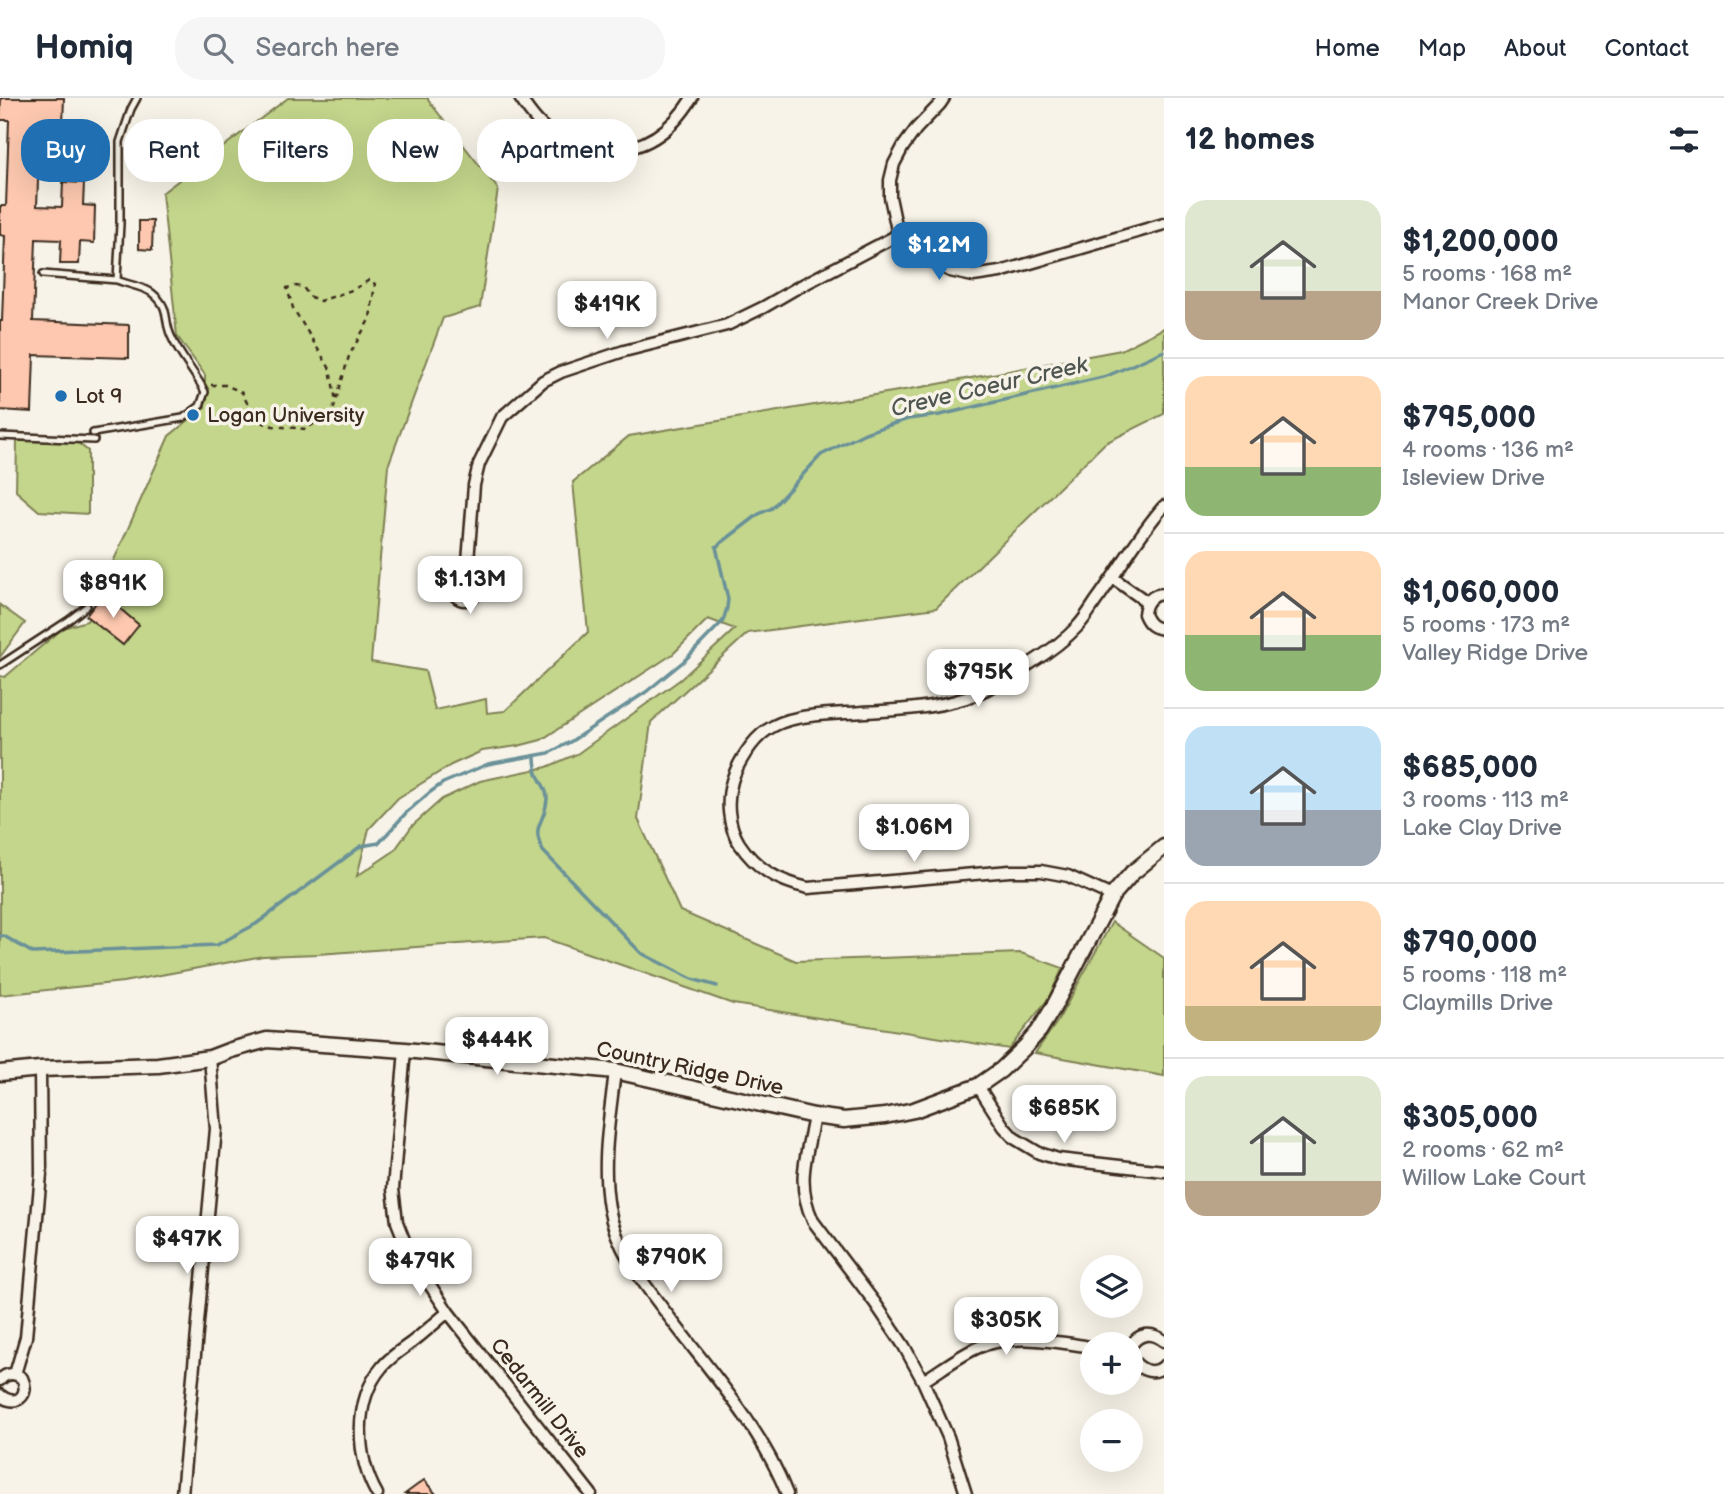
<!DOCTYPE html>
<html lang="en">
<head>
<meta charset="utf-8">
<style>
  body { margin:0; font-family:"Balsamiq Sans",sans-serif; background:#f6f6f7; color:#1f2937; height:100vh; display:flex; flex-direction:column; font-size:26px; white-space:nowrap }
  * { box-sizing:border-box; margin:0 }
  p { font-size:23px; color:#747a83 }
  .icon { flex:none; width:38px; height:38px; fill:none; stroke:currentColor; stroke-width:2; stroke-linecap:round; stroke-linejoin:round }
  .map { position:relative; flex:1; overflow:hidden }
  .drawer { display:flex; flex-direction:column; background:#fff; width:560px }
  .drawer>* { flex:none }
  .banner { position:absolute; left:21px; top:21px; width:665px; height:63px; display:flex; gap:14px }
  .fabs { position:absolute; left:1080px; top:1157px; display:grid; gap:14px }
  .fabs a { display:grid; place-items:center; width:63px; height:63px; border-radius:50%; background:#fff; box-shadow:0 7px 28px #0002; font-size:35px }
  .price { position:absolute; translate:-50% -60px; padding:0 16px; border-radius:14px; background:#fff; color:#222; font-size:23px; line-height:46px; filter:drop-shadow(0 2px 4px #0008) }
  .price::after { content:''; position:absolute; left:50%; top:42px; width:21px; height:16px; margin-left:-10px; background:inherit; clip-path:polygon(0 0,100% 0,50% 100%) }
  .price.on { background:#1f6fb2; color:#fff }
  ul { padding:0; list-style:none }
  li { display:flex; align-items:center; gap:21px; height:175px; padding:0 21px }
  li+li { border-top:2px solid #e0e1e3 }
  li span { display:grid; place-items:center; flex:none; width:196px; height:140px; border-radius:21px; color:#555 }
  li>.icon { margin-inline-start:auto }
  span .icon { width:84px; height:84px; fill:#fffc; stroke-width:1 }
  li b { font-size:30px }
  h2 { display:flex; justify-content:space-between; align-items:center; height:84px; padding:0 21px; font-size:30px }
  .pill { padding:0 24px; border-radius:28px; background:#fff; box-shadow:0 7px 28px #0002; font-size:24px; line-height:63px }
  .pill.on { background:#1f6fb2; color:#fff }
  header { display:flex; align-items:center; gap:42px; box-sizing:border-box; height:98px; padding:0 35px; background:#fff; border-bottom:2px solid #e0e1e3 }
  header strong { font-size:33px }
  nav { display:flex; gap:38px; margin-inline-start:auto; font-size:24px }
  .search { width:490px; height:63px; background:#f6f6f7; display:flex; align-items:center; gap:18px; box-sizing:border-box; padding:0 24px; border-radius:28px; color:#747a83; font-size:26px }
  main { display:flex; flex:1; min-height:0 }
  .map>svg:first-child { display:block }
</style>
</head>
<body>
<header>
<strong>Homiq</strong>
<div class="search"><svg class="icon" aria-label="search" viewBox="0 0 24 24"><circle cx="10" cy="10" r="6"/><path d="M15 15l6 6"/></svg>Search here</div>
<nav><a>Home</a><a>Map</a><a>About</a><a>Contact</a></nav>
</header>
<main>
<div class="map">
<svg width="1164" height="1396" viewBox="0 0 1164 1396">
  <rect width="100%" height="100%" fill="#f7f3e8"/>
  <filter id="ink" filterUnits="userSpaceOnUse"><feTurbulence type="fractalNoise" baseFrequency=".0143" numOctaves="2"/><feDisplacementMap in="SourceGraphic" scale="14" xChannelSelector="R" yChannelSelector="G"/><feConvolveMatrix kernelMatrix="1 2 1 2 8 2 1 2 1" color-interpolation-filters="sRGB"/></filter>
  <g filter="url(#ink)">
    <path fill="#c3d68b" stroke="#7f8054" stroke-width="2" fill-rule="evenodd" d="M288,0H428V2L498,91L480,209L443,220L388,368L371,564L425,573L435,612L486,601L487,615L505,613L588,534L573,384L629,338L922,289L1121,252L1164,230V316L1105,345L936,510L748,535L651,624L638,721L680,813L796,863L1021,855L1063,870L1048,901L1009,951L733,906L544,840L318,856L263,858L123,884L0,897V578L5,579L63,530L87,523L169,338L205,309V277L177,238L162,95ZM708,521L735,531L681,581L577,656L547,669L480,683L442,701L412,728L394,753L357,778L369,731L398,700L451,667L482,653L518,648L541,642L673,556Z
      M17,342L77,344L88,353V416L39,413L16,393Z
      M0,507L25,525L0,559Z
      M1112,824L1164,860V978L1035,955L1057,924Z"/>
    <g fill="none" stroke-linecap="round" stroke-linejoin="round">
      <path stroke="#6b9199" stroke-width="3.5" d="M535,659C535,664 536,670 537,675C540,684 548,691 547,701C545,727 530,726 543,753L641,855L692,881L717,888
        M0,838H4L33,855L217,847L256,826L361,748L379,745L406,715L429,695L443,685L488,666L549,655L570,644L646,594L684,563L723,523L727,510L728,501L716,449L759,416L772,410L821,357L865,335L908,321L940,317L1107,278L1164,253"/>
    </g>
    <path fill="#fdc8af" stroke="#3b2a1e" stroke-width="2" d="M1,0H64L63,25L91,26L95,40L92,54L88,60L83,62L71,61L58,54L39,57L37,108L62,109L63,84L84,85L83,107L95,108L94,145L80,144L79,166H60L61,142L36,141L33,223L129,227V260L34,257L32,314L0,312V223H2L5,138L0,137V108H6L9,22H0Z
      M139,123H153L152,152L139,151Z
      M103,496L139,527L123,547L86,518Z
      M424,1382L436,1396H405Z"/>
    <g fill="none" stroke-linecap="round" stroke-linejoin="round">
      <g stroke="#3b2a1e" stroke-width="10">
        <path id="lane" d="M43,176L117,182L120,126V44L131,11L137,0
          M93,335L183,320L200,308L205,294C195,274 180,259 171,238C163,220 171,210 152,195C143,188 128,187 117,182
          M0,338L94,342
          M0,567L69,522L87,508"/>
      </g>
      <g stroke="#3b2a1e" stroke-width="15">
        <path id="street" d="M520,0C530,15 541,30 557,39C566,45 577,48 587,50C634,59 668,39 692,0
          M944,0L940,6L916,31L903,49L894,66L890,82V99L898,137L915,154L950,173L973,178L1000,174L1164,126
          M452 489a13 13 0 1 1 26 0a13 13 0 1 1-26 0Z
          M467,476L474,387L479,366L502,319L543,283L561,274L624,253L727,227L764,209L795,191L898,137
          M1113,480L1147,504
          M1164,496C1152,496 1145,504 1144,516C1148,526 1153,530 1164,531
          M1112,798L1068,778L1041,773H1010L808,790C778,783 756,771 739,745C728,727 726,703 732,683C737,666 752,642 767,632C788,617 821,617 845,615C883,613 928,612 966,600C987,593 1012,577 1031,565C1047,555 1064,543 1077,529C1084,522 1090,512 1096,503C1119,472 1138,437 1164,408
          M405,952L393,1091L397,1124L410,1157L448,1214L591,1396
          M615,973C610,1018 601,1064 609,1110C616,1152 645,1187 670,1220C713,1277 761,1329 787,1396
          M978,988L1004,1029L1014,1040L1039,1055L1058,1061L1164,1073
          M814,1018C807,1058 795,1084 813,1123L875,1205L904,1248L923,1283L948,1339L966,1396
          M1130,1249C1138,1235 1151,1233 1164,1243
          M1130,1257C1137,1271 1152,1279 1164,1268
          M15,1276L26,1239L41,1076L40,971
          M0,1282C6,1275 14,1274 22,1280C31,1298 15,1310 0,1297
          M923,1283C941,1272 960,1257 979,1249C1013,1235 1056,1244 1092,1249
          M182,1396L216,1031L210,960
          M377,1396C356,1359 353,1303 382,1269C390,1259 401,1252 411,1245C424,1235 436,1224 448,1214"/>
      </g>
      <g stroke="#3b2a1e" stroke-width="19">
        <path id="secondary" d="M0,975L40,971L158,967L210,960L231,952L267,942L405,952L615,973L814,1018L844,1022L885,1018L914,1012L978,988L1001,972L1025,949L1039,933L1053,910L1112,798L1132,775L1164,749"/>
      </g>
      <path stroke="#3b2a1e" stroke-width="2.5" stroke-dasharray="5 5" stroke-linecap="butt" d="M211,287H225L242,294L255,322L273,328L306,331L333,313L349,258L370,220L375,186L369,182C354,193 337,197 320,203L309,198L303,189L294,188L287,190L293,210L330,271L336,303
        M105,486L104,490L114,493L115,496L112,504"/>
      <use href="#lane" stroke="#f7f3e8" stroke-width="5"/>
      <use href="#street" stroke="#f7f3e8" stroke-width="10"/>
      <use href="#secondary" stroke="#f7f3e8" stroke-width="14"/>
    </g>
  </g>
  <g fill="#1f6fb2" stroke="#f7f3e8" stroke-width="2.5">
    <circle cx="61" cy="298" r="7"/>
    <circle cx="193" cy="317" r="7"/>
  </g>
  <g text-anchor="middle" stroke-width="7" stroke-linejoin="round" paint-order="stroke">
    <g font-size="21" fill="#3b2a1e" stroke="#f7f3e8" text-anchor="start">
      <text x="75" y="305">Lot 9</text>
      <text x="207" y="324">Logan University</text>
    </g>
    <g font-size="21" fill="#3b2a1e" stroke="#f7f3e8">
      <text transform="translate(690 970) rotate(12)" y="7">Country Ridge Drive</text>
      <text transform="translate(540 1300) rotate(52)" y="7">Cedarmill Drive</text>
    </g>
    <g font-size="23" font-style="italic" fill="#4f5551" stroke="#f7f3e8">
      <text transform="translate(989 288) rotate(-13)" y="8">Creve Coeur Creek</text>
    </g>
  </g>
</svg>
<div class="fabs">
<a><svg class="icon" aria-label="layers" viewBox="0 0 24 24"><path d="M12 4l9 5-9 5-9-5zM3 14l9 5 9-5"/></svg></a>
<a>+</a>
<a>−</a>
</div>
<b class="price on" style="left:939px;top:184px">$1.2M</b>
<b class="price" style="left:607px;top:243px">$419K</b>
<b class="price" style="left:470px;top:518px">$1.13M</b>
<b class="price" style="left:113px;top:522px">$891K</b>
<b class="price" style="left:978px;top:611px">$795K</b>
<b class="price" style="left:914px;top:766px">$1.06M</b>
<b class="price" style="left:497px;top:979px">$444K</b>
<b class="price" style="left:1064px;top:1047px">$685K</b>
<b class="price" style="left:187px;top:1178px">$497K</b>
<b class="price" style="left:671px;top:1196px">$790K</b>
<b class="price" style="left:420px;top:1200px">$479K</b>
<b class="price" style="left:1006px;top:1259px">$305K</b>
<div class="banner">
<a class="pill on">Buy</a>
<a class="pill">Rent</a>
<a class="pill">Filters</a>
<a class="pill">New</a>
<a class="pill">Apartment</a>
</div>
</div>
<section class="drawer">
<h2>12 homes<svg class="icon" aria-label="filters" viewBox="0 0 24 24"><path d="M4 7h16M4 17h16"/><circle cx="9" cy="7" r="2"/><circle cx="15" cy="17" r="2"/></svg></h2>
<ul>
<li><span style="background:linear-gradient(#dfe7d0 65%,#b9a48a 0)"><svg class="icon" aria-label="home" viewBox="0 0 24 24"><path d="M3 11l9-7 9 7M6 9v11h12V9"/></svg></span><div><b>$1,200,000</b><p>5 rooms · 168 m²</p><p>Manor Creek Drive</p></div></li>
<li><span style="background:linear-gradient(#ffd9b3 65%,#8fb573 0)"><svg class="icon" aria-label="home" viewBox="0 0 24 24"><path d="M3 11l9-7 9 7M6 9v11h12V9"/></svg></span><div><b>$795,000</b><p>4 rooms · 136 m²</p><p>Isleview Drive</p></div></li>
<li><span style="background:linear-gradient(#ffd9b3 60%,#8fb573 0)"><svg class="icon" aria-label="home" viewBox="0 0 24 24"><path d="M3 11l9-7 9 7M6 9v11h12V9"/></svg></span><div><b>$1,060,000</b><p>5 rooms · 173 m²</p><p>Valley Ridge Drive</p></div></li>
<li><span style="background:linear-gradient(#bfe0f5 60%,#9aa5b1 0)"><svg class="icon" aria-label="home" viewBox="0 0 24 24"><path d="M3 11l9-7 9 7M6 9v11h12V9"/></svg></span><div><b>$685,000</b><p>3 rooms · 113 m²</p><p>Lake Clay Drive</p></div></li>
<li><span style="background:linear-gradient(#ffd9b3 75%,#c2b280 0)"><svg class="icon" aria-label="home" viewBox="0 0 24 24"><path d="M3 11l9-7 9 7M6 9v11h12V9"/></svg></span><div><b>$790,000</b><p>5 rooms · 118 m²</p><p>Claymills Drive</p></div></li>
<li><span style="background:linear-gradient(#dfe7d0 75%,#b9a48a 0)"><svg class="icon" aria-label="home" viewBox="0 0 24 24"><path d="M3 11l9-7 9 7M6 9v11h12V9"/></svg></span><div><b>$305,000</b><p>2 rooms · 62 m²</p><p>Willow Lake Court</p></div></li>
</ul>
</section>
</main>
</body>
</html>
